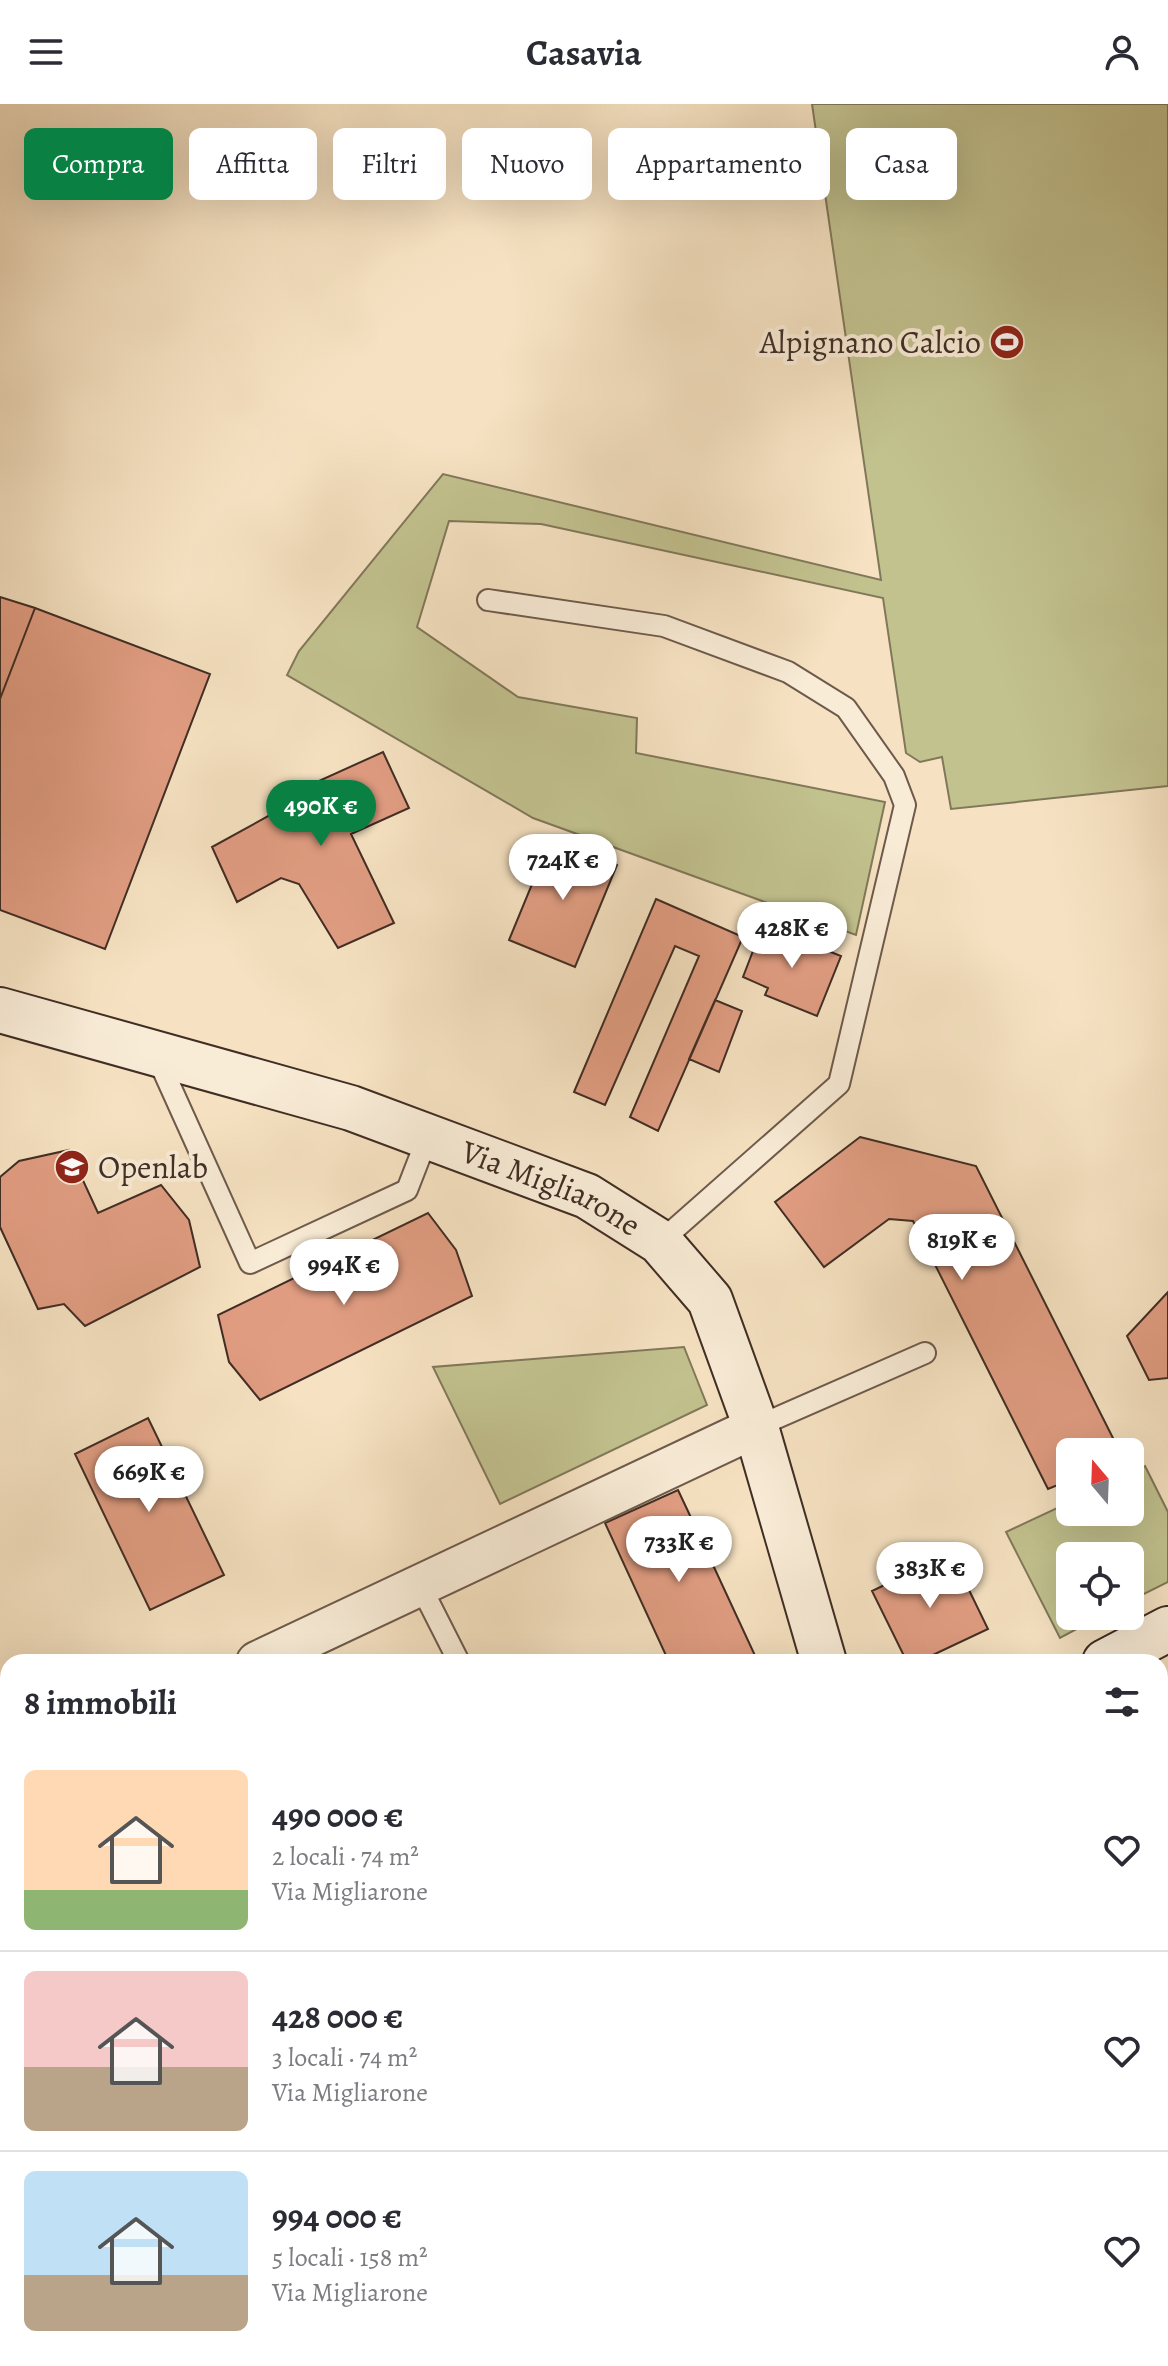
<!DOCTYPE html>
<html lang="it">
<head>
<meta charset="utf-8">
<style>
  body { margin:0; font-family:Alegreya,serif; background:#f7f7f7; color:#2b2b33; height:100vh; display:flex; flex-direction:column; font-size:30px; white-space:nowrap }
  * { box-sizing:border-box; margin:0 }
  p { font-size:26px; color:#7c7c81 }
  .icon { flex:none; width:44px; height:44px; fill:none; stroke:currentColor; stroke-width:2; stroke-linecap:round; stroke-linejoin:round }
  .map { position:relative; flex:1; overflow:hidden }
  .side { position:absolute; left:0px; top:1550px; width:1168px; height:712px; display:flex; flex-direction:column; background:#fff; border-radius:24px 24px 0 0; box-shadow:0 8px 32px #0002 }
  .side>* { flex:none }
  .guide { position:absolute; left:24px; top:24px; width:1120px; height:72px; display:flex; gap:16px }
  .needle { width:52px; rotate:341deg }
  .tools { position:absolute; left:1056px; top:1334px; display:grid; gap:16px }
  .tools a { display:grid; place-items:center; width:88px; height:88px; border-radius:12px; background:#fff; box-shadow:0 8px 32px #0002; font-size:40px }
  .price { position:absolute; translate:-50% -68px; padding:0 18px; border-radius:28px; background:#fff; color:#222; font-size:26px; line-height:52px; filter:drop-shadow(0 2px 4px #0008) }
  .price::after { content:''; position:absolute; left:50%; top:48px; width:24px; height:18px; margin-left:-12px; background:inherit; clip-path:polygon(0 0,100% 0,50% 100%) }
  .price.selected { background:#0b8043; color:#fff }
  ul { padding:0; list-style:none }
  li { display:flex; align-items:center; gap:24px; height:200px; padding:0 24px }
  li+li { border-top:2px solid #e1e1e2 }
  li span { display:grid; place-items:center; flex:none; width:224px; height:160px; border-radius:12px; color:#555 }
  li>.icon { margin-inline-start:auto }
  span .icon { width:96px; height:96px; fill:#fffc; stroke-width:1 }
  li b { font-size:34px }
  h2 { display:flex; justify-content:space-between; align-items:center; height:96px; padding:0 24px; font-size:34px }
  .chip { padding:0 28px; border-radius:12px; background:#fff; box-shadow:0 8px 32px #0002; font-size:28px; line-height:72px }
  .chip.selected { background:#0b8043; color:#fff }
  header { display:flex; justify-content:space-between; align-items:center; height:104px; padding:0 24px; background:#fff; font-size:36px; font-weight:700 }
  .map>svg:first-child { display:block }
</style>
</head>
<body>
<header><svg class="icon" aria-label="menu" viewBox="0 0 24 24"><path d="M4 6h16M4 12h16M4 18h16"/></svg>Casavia<svg class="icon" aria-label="person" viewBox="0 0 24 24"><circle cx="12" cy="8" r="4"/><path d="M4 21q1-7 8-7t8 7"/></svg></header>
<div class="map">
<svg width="1168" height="2262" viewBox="0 0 1168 2262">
  <rect width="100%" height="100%" fill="#f6e2c2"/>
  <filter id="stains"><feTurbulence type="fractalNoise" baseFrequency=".0025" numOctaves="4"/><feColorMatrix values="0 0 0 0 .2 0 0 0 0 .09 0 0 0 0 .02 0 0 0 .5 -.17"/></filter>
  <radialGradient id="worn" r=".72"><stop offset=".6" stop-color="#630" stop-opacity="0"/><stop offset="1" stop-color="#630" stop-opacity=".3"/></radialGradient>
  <path fill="#c2c28f" stroke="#81785a" stroke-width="2" d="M812,0H1168V682L951,705L942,653L920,658L906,649L883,494L541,420L449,417L417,523L518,593L637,614L636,649L885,698L856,831L533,714L287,571L299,547L443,370L881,476Z
    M684,1243L707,1301L500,1400L433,1263Z
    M1145,1362L1168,1408V1478L1130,1497V1452H1070V1512H1101L1060,1534L1006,1428L1070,1398V1408H1130V1370Z
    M231,2254H364L348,2262H235Z"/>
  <path fill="#e19d82" stroke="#402d24" stroke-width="2" d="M0,493L35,504L0,595Z
    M35,504L210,570L105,845L0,806V595Z
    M383,648L409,704L351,730L394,819L338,844L299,780L281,774L237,798L212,743L281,705L279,695Z
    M551,734L617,761L575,863L509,836Z
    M656,795L743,833L658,1027L630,1013L699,852L675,842L605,1001L574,988Z
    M763,821L841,852L817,912L765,891L768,884L743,873Z
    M715,896L742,907L719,968L689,955Z
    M860,1033L976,1062L1120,1348H1070V1376L1048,1385L913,1117L889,1115L824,1163L775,1098Z
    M69,1046L98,1109L161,1081L189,1116L200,1163L85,1222L64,1200L38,1205L0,1123V1073L19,1057Z
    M428,1109L456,1146L472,1192L260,1296L229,1258L218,1211Z
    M1168,1188V1274L1149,1276L1127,1232Z
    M148,1314L224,1471L150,1506L75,1350Z
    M678,1386L694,1420L758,1558H669L605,1419Z
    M951,1449L988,1525L918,1558H907L872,1487Z
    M1168,1629V1695L1160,1679V1633Z
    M1160,1679L1168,1695V1786L1160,1770Z
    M1160,1805L1168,1820V1864L1160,1868Z
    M0,1829L8,1847V1911L0,1914Z
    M1168,1986V2068L1166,2069L1160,2056V2012L1167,2009L1160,1990Z
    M1168,2125V2248L1160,2231V2129Z
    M479,2254H580L584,2262H462Z"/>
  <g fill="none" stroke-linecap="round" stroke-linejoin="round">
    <g stroke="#6e5a4c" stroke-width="24">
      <path id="lane" d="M488,496L664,522L788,568L846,604L894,672L905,701L839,980L660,1138
        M157,953L250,1159L407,1086L428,1032
        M756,1323L925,1249
        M420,1481L459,1558
        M0,1679L8,1675
        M1160,1903L1168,1899"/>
    </g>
    <g stroke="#6e5a4c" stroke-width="44">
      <path id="street" d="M257,1558L756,1323
        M183,2254L187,2262
        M1032,2254L1035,2262
        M883,2262L899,2254"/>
    </g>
    <g stroke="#402d24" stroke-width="48">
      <g id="secondary">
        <path id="s1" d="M0,906L351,1004L587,1092L660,1138L710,1196L756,1323L824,1558"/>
        <path d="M1105,1558L1168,1525"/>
        <path d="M0,2104L8,2100"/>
      </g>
    </g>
    <use href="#lane" stroke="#f9ecd7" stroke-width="20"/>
    <use href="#street" stroke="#f9ecd7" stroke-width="40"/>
    <use href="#secondary" stroke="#f9ecd7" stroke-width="44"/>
  </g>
  <defs>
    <g id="stadium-disc" transform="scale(1.8)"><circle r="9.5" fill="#8f2418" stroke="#f9ecd7"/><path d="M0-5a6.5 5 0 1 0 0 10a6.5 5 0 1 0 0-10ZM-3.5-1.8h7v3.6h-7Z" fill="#fff"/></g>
    <g id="school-disc" transform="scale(1.8)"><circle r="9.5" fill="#8f2418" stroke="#f9ecd7"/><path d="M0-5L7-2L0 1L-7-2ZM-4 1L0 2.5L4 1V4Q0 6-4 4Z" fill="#fff"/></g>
  </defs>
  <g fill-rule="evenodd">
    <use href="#stadium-disc" x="1007" y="238"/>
    <use href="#school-disc" x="72" y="1063"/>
  </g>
  <g text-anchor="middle" stroke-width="8" stroke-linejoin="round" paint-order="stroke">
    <g font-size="32" fill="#402d24" stroke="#f9ecd7" text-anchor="end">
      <text x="981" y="249">Alpignano Calcio</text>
      <text x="98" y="1074" text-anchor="start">Openlab</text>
    </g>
    <g font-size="32" fill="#402d24" stroke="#f9ecd7">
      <text dy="11" stroke="none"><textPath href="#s1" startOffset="580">Via Migliarone</textPath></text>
    </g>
  </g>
  <rect width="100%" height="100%" filter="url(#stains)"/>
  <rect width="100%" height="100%" fill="url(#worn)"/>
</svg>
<div class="tools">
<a><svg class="needle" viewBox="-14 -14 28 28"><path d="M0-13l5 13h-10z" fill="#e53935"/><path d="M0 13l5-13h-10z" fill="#7c7c81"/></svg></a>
<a><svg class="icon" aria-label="locate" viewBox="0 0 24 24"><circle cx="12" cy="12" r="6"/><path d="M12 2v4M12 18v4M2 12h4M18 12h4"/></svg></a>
</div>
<b class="price selected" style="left:321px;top:744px">490K €</b>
<b class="price" style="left:563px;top:798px">724K €</b>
<b class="price" style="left:792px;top:866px">428K €</b>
<b class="price" style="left:962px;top:1178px">819K €</b>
<b class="price" style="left:344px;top:1203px">994K €</b>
<b class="price" style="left:149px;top:1410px">669K €</b>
<b class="price" style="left:679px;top:1480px">733K €</b>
<b class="price" style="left:930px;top:1506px">383K €</b>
<div class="guide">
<a class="chip selected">Compra</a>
<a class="chip">Affitta</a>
<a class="chip">Filtri</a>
<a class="chip">Nuovo</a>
<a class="chip">Appartamento</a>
<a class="chip">Casa</a>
</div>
<section class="side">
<h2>8 immobili<svg class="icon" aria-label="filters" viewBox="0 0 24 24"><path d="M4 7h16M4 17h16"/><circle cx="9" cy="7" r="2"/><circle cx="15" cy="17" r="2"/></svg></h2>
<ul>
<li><span style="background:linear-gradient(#ffd9b3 75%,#8fb573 0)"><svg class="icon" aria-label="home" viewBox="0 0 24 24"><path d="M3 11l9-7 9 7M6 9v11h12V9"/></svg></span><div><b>490 000 €</b><p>2 locali · 74 m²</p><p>Via Migliarone</p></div><svg class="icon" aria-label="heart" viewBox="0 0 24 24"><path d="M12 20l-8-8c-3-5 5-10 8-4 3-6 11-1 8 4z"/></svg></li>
<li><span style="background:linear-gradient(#f6c9c9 60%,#b9a48a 0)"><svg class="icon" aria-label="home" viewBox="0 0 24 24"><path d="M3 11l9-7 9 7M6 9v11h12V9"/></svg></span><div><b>428 000 €</b><p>3 locali · 74 m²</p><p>Via Migliarone</p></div><svg class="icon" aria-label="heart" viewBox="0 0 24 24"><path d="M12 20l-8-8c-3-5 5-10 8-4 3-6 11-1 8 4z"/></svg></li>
<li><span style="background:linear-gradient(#bfe0f5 65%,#b9a48a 0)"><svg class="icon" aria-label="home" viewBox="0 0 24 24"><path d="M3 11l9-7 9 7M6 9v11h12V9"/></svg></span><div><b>994 000 €</b><p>5 locali · 158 m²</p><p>Via Migliarone</p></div><svg class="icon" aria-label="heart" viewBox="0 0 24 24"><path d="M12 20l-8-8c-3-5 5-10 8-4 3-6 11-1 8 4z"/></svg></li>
</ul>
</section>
</div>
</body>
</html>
